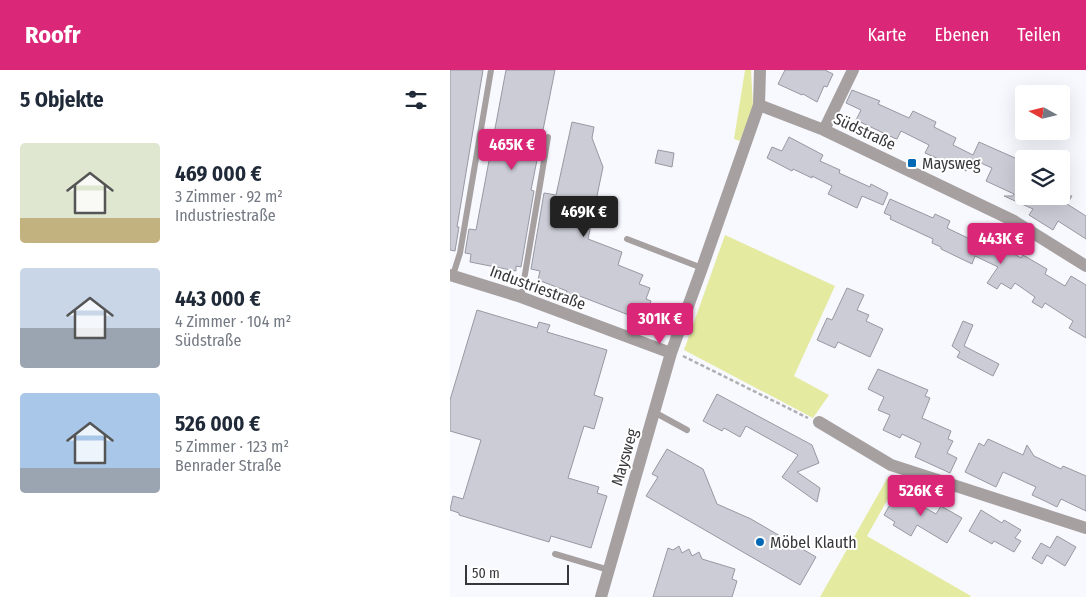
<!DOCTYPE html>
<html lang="de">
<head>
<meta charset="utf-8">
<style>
  body { margin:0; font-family:"Fira Sans Condensed",sans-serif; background:#f6f6f7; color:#1f2937; height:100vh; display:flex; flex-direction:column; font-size:19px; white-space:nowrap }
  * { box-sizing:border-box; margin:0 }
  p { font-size:16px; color:#747a83 }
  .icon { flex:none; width:28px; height:28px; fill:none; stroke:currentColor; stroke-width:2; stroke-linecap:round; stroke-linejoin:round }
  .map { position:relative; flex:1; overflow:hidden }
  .sheet { display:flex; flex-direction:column; background:#fff; width:450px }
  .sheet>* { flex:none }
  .needle { width:32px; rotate:278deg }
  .controls { position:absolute; left:565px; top:15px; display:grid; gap:10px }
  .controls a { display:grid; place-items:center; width:55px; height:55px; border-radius:5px; background:#fff; box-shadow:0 5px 20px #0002; font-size:25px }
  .scale { position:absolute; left:15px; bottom:12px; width:104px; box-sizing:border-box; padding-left:5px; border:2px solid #37373b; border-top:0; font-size:14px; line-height:18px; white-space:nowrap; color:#37373b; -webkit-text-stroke:4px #fff; paint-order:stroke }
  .price { position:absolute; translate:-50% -42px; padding:0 11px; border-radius:5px; background:#db2777; color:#fff; font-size:16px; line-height:32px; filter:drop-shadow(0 1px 2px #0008) }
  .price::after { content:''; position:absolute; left:50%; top:30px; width:15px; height:11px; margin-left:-8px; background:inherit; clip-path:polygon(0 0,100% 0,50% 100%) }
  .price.active { background:#222; color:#fff }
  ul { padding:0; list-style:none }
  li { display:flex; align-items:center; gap:15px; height:125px; padding:0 20px }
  li span { display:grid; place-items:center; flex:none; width:140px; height:100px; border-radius:5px; color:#555 }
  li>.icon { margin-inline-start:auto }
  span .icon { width:60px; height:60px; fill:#fffc; stroke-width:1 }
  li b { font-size:21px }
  h2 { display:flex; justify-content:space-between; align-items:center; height:60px; padding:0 20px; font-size:21px }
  header { display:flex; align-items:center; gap:30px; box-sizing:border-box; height:70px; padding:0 25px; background:#db2777; color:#fff }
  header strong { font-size:24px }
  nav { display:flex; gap:28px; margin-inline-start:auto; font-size:18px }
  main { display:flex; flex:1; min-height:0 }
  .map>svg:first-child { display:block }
</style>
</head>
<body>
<header>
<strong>Roofr</strong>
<nav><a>Karte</a><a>Ebenen</a><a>Teilen</a></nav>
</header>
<main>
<section class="sheet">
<h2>5 Objekte<svg class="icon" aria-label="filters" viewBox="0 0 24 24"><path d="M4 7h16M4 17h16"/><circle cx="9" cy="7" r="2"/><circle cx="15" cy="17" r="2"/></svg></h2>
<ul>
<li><span style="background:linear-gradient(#dfe7d0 75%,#c2b280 0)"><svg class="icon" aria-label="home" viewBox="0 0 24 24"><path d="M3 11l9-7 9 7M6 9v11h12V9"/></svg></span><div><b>469 000 €</b><p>3 Zimmer · 92 m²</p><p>Industriestraße</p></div></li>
<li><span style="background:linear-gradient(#c9d6e8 60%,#9aa5b1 0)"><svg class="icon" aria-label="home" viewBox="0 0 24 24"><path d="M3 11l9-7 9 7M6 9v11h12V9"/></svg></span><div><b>443 000 €</b><p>4 Zimmer · 104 m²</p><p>Südstraße</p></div></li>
<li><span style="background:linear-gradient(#a9c7e8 75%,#9aa5b1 0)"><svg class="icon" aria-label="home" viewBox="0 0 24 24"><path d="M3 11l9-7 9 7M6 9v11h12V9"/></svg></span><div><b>526 000 €</b><p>5 Zimmer · 123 m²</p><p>Benrader Straße</p></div></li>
</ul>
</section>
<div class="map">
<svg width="636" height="527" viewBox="0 0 636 527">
  <rect width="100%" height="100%" fill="#f8f8ff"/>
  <path fill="#e4eba1" d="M295,0H301L303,36L290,71L284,69Z
    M275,165L385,216L344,306L379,325L363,348L234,280Z
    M438,407L448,411L417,466L521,526L520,527H370Z"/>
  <path fill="#cbccd6" stroke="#9898a2" d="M0,0H33L7,157H9L5,181L0,180Z
    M56,0H105L81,120L84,121L71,197L66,196V201L20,192L21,184L15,183L19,159L26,160Z
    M335,0H375L383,4L377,17L374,16L367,32L353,24L352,25L328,14Z
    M402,20L430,31L428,34L459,48L463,41L486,52L484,57L506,68L503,75L523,85L529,72L574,92V126H622L617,134L636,146V169L608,151L603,160L579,145L583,139L554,126H563L564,124L536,111L542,98L522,89L516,101L475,83L479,75L451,61L447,69L444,68L406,50L411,40L396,33Z
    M122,52L144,57L142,68L153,97L138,169L172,182L168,195L193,205L189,214L200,218L196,229L201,231L199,237L207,240L202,254L127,225L124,233L114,229L117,221L88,210L90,201L81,199L94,123L106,125Z
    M339,67L373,85L370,91L390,100L389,103L420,117L421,114L438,123L433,135L412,126L407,138L378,124L382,116L362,106V108L343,99L342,101L317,88L322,77L332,81Z
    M208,80L224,83L222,97L205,93Z
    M440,129L483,148L485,144L500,151L497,158L522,170L523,168L536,174L539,169L571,188L573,185L597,199L595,204L615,216L621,206L636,215V268L619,258L623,251L595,233L592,238L582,232L585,227L565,213L561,219L551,213L547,219L537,213L548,197L525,186L522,194L491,179V177L482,173L483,169L440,149L441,146L434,143Z
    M397,218L414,225L407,240L419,245L416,251L433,259L420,287L388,272L385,278L367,270L377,248L382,250Z
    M27,240L87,258L89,252L100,255L97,262L157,280L144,325L153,328L144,359L134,356L118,408L149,417L147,423L157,426L141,478L101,466L99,472L9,445V443L0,440L3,426L13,429L31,370L0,361V330Z
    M513,251L523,255L514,276L549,294L543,306L507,287L510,282L502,276Z
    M428,299L478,320L475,326L480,328L472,348L501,361L498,369L503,371L497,383L507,388L500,403L465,387L471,373L452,364L450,368L433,360L440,345L428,340L434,327L418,319Z
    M267,324L362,375L369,393L347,402L370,418L367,432L332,407L348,385L296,356L290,367L274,358L272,361L253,351Z
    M538,369L573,385L577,375L584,386L611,399L613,396L636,406V441L611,429L607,437L595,431L582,425L586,417L553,402L546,417L515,402L529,373L534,376Z
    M217,379L253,399L267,434L301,449L366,487L350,515L196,426L208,407L202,404Z
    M449,419L465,428L463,431L486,444L491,436L512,448L497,473L467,455L461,466L443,455L445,452L434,445Z
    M531,440L552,453L554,450L571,460L565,468L571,471L564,482L544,471L542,474L519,461Z
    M607,466L626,477L615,496L597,485L592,494L582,488L591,473L600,478Z
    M229,476L232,483L239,479L242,486L249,482L252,489L285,499L282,509L287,511L282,527H203L218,478L223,480Z"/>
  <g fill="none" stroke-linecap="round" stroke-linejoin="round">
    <path stroke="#afafb5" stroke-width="2.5" stroke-dasharray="4 2.5" stroke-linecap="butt" d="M233,286L358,348"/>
    <path stroke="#a6a0a0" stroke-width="6" d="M177,169L252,198
      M3,205L10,183L41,0
      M71,228L98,67
      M204,342L237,360
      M105,484L159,500"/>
    <path stroke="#a6a0a0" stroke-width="12" d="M309,35L374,60L564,151L636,196
      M374,60L403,0
      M0,205L68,226L221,283
      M369,352L441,395L636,458
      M151,527L221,283L252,198L309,35L310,0"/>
  </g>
  <g fill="#0068b4" stroke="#fff" stroke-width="2">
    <rect x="457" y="88" width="10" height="10" rx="2.5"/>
    <circle cx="310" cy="472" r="5"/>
  </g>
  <g text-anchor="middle" stroke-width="4" stroke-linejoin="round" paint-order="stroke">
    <g font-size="16" fill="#37373b" stroke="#fff">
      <text transform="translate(415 61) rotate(25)" y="6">Südstraße</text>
      <text transform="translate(88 217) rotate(20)" y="6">Industriestraße</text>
      <text transform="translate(174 387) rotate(-74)" y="6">Maysweg</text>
    </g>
    <g font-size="16" fill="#37373b" stroke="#fff" text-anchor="start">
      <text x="472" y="99">Maysweg</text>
      <text x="320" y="478">Möbel Klauth</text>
    </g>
  </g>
</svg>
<div class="controls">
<a><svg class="needle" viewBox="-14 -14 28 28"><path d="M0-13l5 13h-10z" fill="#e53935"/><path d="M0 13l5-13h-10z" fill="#747a83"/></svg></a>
<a><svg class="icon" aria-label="layers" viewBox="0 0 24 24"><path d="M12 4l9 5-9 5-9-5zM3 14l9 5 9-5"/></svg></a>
</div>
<div class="scale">50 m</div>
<b class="price" style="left:62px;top:101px">465K €</b>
<b class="price active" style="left:134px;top:168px">469K €</b>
<b class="price" style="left:551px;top:195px">443K €</b>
<b class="price" style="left:210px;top:275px">301K €</b>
<b class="price" style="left:471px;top:447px">526K €</b>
</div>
</main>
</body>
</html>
